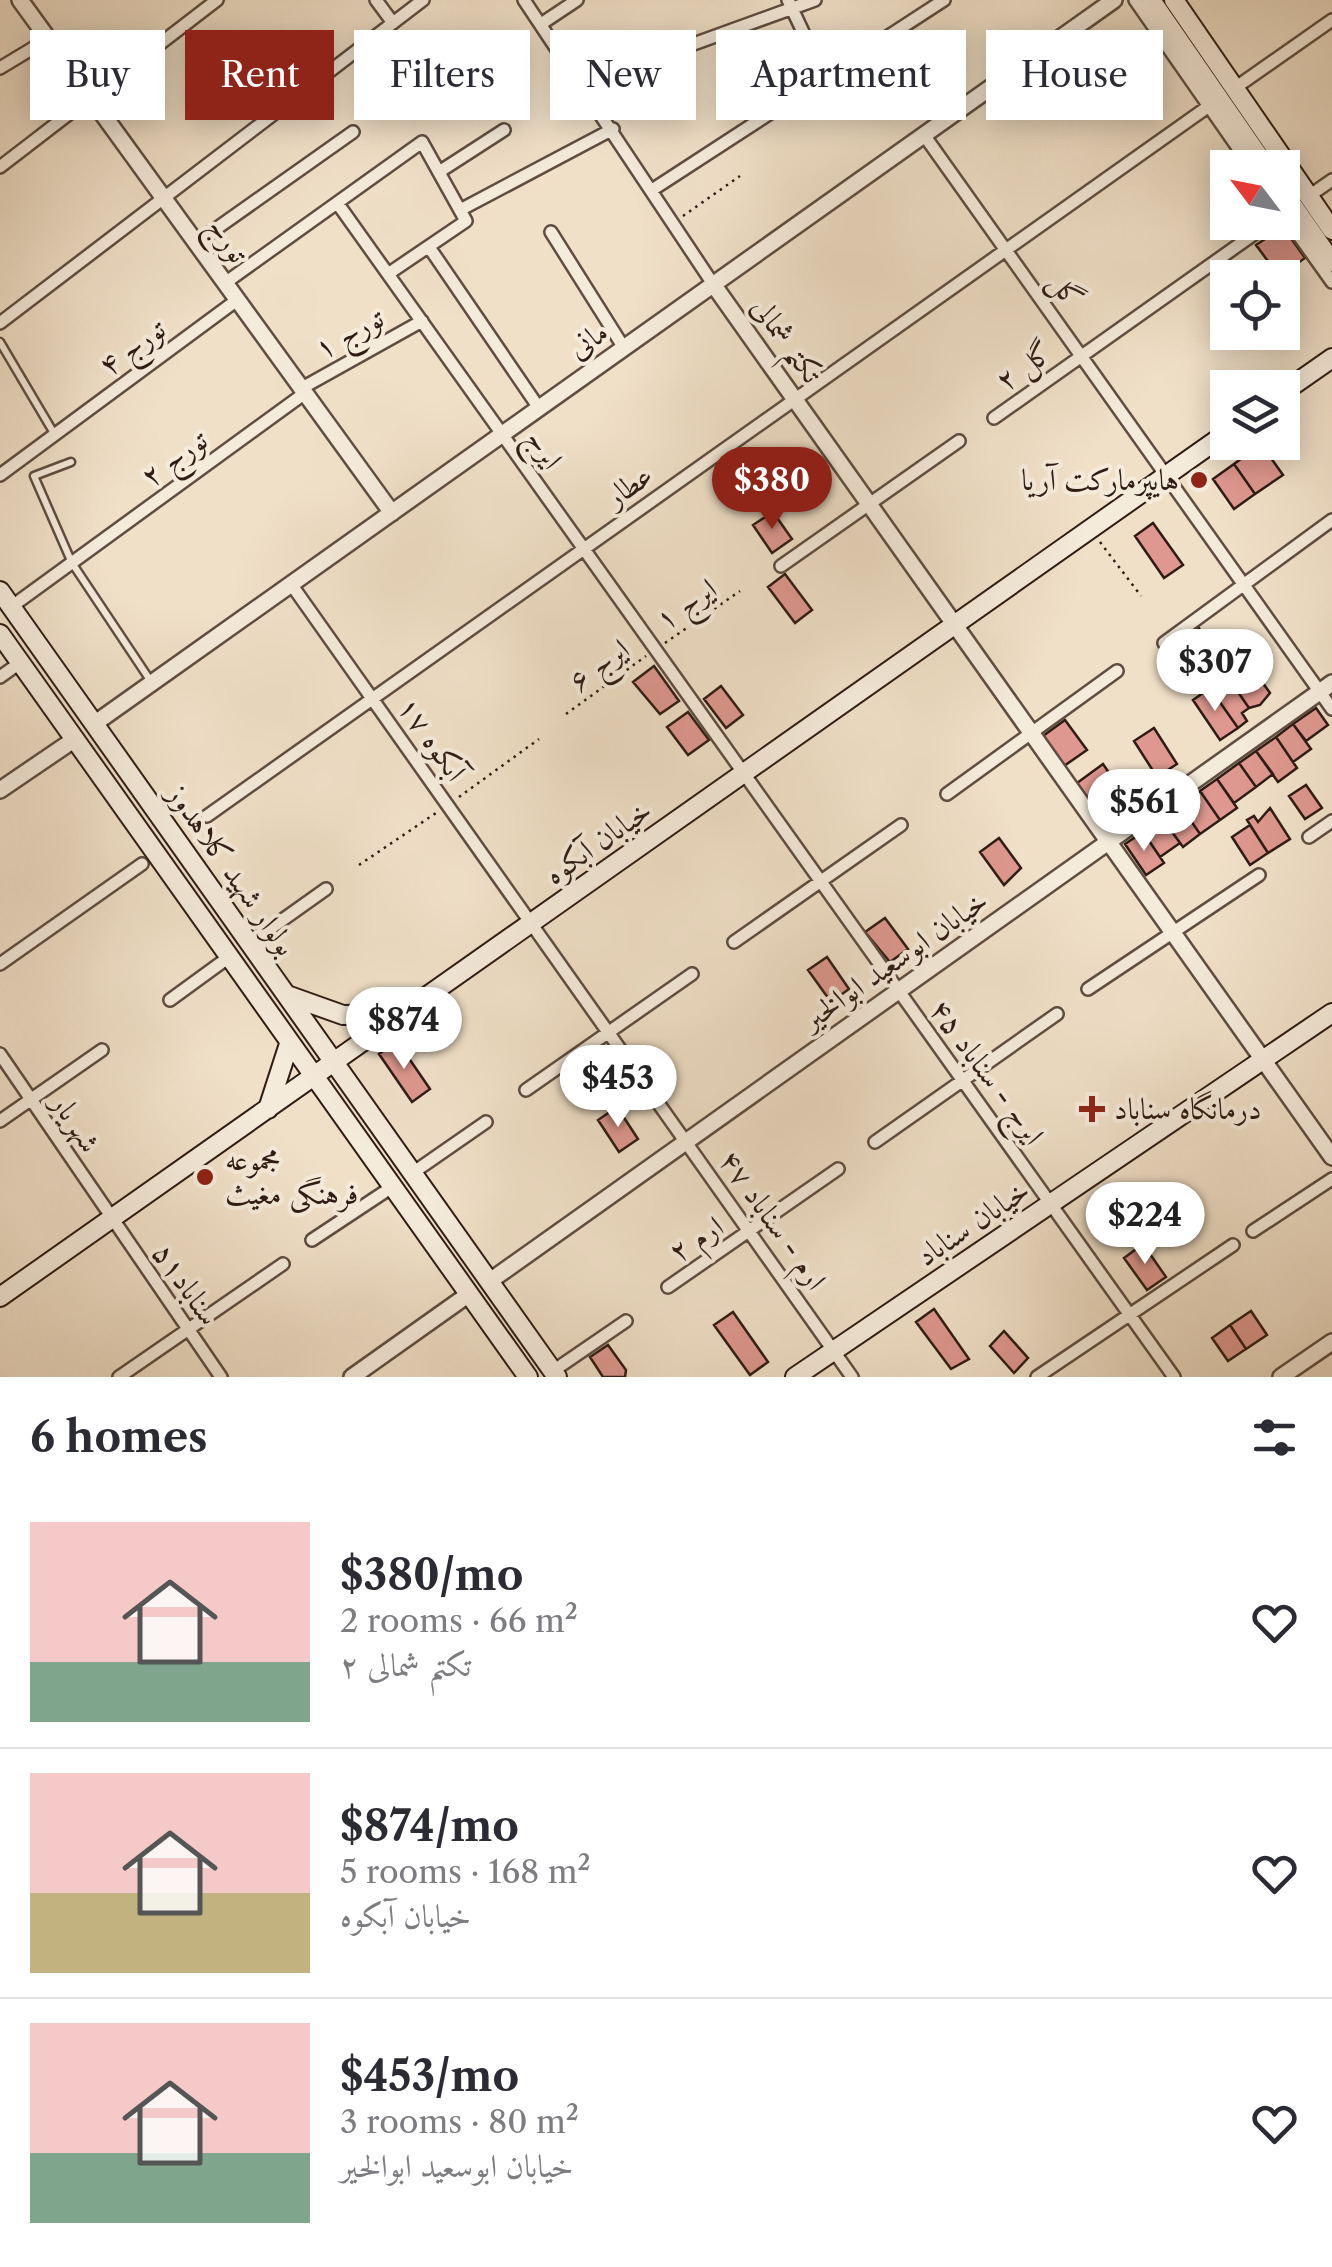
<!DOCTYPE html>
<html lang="en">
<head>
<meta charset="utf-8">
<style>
  body { margin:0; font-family:"Libre Caslon Text",Amiri,serif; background:#f2f2f3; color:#2b2b33; height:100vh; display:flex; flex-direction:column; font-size:38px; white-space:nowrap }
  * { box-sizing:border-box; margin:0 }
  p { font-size:32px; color:#7c7c81 }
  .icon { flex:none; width:55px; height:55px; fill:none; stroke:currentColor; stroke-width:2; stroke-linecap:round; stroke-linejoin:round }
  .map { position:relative; height:1377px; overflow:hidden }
  .sheet { display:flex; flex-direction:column; background:#fff; flex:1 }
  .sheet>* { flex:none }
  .top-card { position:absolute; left:30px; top:30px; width:1272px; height:90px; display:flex; gap:20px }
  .needle { width:65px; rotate:302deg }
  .controls { position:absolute; left:1210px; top:150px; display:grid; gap:20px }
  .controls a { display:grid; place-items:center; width:90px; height:90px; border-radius:0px; background:#fff; box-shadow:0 5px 25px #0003; font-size:50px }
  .price { position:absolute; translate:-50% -85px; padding:0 22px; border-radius:35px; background:#fff; color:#222; font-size:32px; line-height:65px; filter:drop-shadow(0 2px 5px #0008) }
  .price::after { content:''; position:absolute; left:50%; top:60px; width:30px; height:22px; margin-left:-15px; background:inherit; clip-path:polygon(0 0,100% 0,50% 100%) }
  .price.active { background:#8f2418; color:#fff }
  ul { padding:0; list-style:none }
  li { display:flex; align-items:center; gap:30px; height:250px; padding:0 30px }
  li+li { border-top:2px solid #e1e1e2 }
  li span { display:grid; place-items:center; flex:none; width:280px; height:200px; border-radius:0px; color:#555 }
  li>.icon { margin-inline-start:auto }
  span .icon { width:120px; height:120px; fill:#fffc; stroke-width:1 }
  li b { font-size:42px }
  h2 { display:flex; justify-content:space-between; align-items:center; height:120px; padding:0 30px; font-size:42px }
  .pill { padding:0 35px; border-radius:0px; background:#fff; box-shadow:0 5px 25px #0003; font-size:35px; line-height:90px }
  .pill.active { background:#8f2418; color:#fff }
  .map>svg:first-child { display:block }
</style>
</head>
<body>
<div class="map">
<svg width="1332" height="1377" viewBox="0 0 1332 1377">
  <rect width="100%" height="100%" fill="#f0e0c8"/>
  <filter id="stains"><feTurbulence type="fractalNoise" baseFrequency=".002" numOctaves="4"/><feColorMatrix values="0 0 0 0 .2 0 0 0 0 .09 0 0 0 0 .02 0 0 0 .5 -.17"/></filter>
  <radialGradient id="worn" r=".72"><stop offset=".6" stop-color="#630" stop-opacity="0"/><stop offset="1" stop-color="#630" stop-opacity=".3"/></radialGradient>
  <path fill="#de988f" stroke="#2f1c14" stroke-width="2.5" d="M1283,227L1305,258L1279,276L1256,245Z
    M1261,444L1283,475L1255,494L1234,464Z
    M1234,464L1255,494L1234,509L1213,479Z
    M773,512L792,539L772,553L753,525Z
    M1153,523L1183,565L1164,578L1135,536Z
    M785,574L812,610L795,623L768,587Z
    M1198,627L1223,663L1205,675L1180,639Z
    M1180,639L1205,675L1186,688L1162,652Z
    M1250,665L1270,693L1260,705L1249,708L1227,676Z
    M654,666L679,701L660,714L633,682Z
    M1227,676L1249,708L1242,713L1247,721L1238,728L1210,688Z
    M721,686L743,715L726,728L704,699Z
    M1210,688L1238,728L1220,740L1193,700Z
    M1316,708L1328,725L1306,741L1293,724Z
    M688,712L709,740L688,755L667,727Z
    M1065,720L1087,750L1064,766L1043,736Z
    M1293,724L1311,749L1293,762L1276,737Z
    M1154,728L1177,764L1157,777L1134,741Z
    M1276,737L1297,768L1278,782L1256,751Z
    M1256,751L1273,774L1256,787L1239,763Z
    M1239,763L1256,787L1234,803L1217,779Z
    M1103,764L1126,798L1100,816L1077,783Z
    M1217,779L1237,808L1220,820L1200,791Z
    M1306,785L1322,808L1305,819L1289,796Z
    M1200,791L1220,820L1200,834L1180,805Z
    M1180,805L1200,834L1183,847L1162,818Z
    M1270,808L1290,839L1268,853L1247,820L1254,816L1258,822Z
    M1162,818L1180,843L1160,857L1143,832Z
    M1250,825L1268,853L1250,865L1232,837Z
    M1143,832L1164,863L1146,875L1125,844Z
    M999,838L1021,868L1004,885L980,852Z
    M885,918L908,949L890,962L865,932Z
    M827,957L849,989L831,1002L808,970Z
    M397,1041L430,1089L412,1102L379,1054Z
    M617,1107L638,1139L619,1152L598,1120Z
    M1143,1244L1166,1277L1147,1290L1124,1258Z
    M934,1309L969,1359L951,1369L916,1322Z
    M1251,1311L1267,1335L1246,1349L1230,1325Z
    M733,1312L768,1362L750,1375L714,1325Z
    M1230,1325L1246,1349L1228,1361L1212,1338Z
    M1004,1331L1028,1358L1014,1373L990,1346Z
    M608,1345L626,1370L625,1377H603L590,1357Z"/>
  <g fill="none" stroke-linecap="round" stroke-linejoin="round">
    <g stroke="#5f4d41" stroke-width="11">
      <path id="service" d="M0,342L55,435
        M71,462L34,476L72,563L152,683"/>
    </g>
    <g stroke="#5f4d41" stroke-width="16">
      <path id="minor" d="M376,0L393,23
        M524,0L713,284
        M788,0L825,79
        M1135,0L1252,168
        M541,24L577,0
        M0,68L48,39
        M1235,88L1332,20
        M598,106L688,46L815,0
        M924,135L1332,709
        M0,167L217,0
        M439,172L504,130
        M652,190L944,0
        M1309,196L1332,180
        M338,204L1174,1377
        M460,210L613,129
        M1282,212L1332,282
        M551,232L624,348
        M196,243L353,132
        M429,247L539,408
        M225,283L422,142L466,221L388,274
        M0,323L423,0
        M302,388L422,321
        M994,418L1271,222
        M0,475L237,300
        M781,566L959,441
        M291,584L852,1377
        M11,607L305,393
        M1164,643L1332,520
        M0,677L21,662
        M947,794L1117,671
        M207,816L1209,106
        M1309,837L1332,821
        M734,942L901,825
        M250,943L326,889
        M0,964L142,864
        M1088,989L1259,875
        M170,1000L229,957
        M0,1054L221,1377
        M526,1090L692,974
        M0,1121L102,1050
        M875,1142L1057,1014
        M414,1172L486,1122
        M1253,1231L1332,1179
        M312,1240L392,1187
        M668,1287L838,1169
        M553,1371L626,1321
        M119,1377L283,1264
        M1037,1377L1233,1245"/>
    </g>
    <g stroke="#5f4d41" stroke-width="20">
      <path id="tertiary" d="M20,0L392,513
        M713,284L1332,1157
        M94,724L1114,0
        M0,790L75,739
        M490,1281L1332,683
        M352,1377L469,1294
        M1281,1377L1332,1342"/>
    </g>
    <g stroke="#2f1c14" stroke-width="22">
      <path id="secondary" d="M1151,0L1267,168
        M1174,0L1332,230
        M1282,190L1332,262
        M1282,393L1332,358
        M0,591L557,1377
        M0,634L528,1377
        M287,995L343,1015L403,1014
        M268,1109L289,1044
        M0,1297L1228,432
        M795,1377L1332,1013"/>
    </g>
    <path stroke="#2f1c14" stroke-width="2.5" stroke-dasharray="2.5 5" stroke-linecap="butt" d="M683,216L740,176
      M1100,542L1141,596
      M665,643L740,591
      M566,714L646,656
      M459,797L539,739
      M359,865L436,813"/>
    <use href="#service" stroke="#f5ebdb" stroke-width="6"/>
    <use href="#minor" stroke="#f5ebdb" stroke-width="11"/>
    <use href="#tertiary" stroke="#f5ebdb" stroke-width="15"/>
    <use href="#secondary" stroke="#f5ebdb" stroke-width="18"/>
  </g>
  <g fill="#8f2418" stroke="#f5ebdb" stroke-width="4">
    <circle cx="1199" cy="480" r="10"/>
    <path d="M1087 1094h10v10h10v10h-10v10h-10v-10h-10v-10h10z"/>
    <circle cx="205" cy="1177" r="10"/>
  </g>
  <g text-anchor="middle" stroke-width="8" stroke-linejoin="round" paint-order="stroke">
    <g font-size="30" fill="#2f1c14" stroke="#f5ebdb">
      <text transform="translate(228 240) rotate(54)" y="10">تورج</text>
      <text transform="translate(1066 290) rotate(54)" y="10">گل</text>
      <text transform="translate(349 333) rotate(-29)" y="10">تورج ۱</text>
      <text transform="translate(588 340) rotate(-35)" y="10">مانی</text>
      <text transform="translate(787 340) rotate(54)" y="10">تکتم شمالی</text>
      <text transform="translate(132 347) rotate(-36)" y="10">تورج ۴</text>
      <text transform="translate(1024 366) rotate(-35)" y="10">گل ۲</text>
      <text transform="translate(544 449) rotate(55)" y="10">ایرج</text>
      <text transform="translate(174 458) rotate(-36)" y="10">تورج ۲</text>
      <text transform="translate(629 486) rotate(-35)" y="10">عطار</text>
      <text transform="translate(686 604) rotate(-34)" y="10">ایرج ۱</text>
      <text transform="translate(599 665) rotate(-36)" y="10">ایرج ۶</text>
      <text transform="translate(432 739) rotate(55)" y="10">آبکوه ۱۷</text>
      <text transform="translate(598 842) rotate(-35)" y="10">خیابان آبکوه</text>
      <text transform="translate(232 870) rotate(55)" y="10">بولوار شهید کلاهدوز</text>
      <text transform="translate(895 960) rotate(-35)" y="10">خیابان ابوسعید ابوالخیر</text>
      <text transform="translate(987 1072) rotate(54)" y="10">ایرج - سناباد ۴۵</text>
      <text transform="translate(76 1123) rotate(57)" y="10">شهریار</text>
      <text transform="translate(773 1220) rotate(55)" y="10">ارم - سناباد ۴۷</text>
      <text transform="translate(973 1223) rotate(-34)" y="10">خیابان سناباد</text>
      <text transform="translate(696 1239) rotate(-33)" y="10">ارم ۲</text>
      <text transform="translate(186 1284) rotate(55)" y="10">سناباد۵۱</text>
    </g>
    <g font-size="30" fill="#2f1c14" stroke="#f5ebdb" text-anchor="start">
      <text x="1179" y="490" text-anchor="end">هایپرمارکت آریا</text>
      <text x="1114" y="1119">درمانگاه سناباد</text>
      <text x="225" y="1170">مجموعه<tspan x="225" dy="34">فرهنگی مغیث</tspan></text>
    </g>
  </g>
  <rect width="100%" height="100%" filter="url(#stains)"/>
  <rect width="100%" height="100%" fill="url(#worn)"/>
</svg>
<div class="controls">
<a><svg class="needle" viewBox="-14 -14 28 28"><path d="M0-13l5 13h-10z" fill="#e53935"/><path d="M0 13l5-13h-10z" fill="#7c7c81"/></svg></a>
<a><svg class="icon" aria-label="locate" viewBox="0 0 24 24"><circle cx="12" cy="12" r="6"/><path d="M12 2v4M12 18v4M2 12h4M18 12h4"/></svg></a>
<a><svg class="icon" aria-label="layers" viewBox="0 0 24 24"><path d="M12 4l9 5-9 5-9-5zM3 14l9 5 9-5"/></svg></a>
</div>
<b class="price active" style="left:772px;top:532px">$380</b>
<b class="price" style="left:1215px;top:714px">$307</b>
<b class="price" style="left:1144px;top:854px">$561</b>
<b class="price" style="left:404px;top:1072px">$874</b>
<b class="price" style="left:618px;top:1130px">$453</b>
<b class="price" style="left:1145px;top:1267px">$224</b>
<div class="top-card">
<a class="pill">Buy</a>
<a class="pill active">Rent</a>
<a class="pill">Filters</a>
<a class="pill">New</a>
<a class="pill">Apartment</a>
<a class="pill">House</a>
</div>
</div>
<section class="sheet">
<h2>6 homes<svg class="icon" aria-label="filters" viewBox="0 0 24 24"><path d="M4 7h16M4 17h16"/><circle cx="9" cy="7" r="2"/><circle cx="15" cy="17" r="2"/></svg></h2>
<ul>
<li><span style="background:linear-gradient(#f6c9c9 70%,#7fa58c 0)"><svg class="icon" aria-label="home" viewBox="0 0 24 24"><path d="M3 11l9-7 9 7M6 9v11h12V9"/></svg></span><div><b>$380/mo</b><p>2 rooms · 66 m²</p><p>تکتم شمالی ۲</p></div><svg class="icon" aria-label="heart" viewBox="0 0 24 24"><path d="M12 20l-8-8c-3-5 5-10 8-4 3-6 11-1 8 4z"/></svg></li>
<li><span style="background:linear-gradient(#f6c9c9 60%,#c2b280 0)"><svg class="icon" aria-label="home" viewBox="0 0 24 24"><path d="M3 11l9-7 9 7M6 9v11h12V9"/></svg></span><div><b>$874/mo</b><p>5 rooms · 168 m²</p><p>خیابان آبکوه</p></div><svg class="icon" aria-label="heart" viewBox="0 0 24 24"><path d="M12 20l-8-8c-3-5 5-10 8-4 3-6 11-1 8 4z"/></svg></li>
<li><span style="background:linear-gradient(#f6c9c9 65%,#7fa58c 0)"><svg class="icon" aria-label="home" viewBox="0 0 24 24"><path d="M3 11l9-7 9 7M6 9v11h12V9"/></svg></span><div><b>$453/mo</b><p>3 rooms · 80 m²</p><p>خیابان ابوسعید ابوالخیر</p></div><svg class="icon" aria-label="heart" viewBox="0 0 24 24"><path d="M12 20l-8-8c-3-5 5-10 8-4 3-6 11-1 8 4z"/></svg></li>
</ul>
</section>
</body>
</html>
